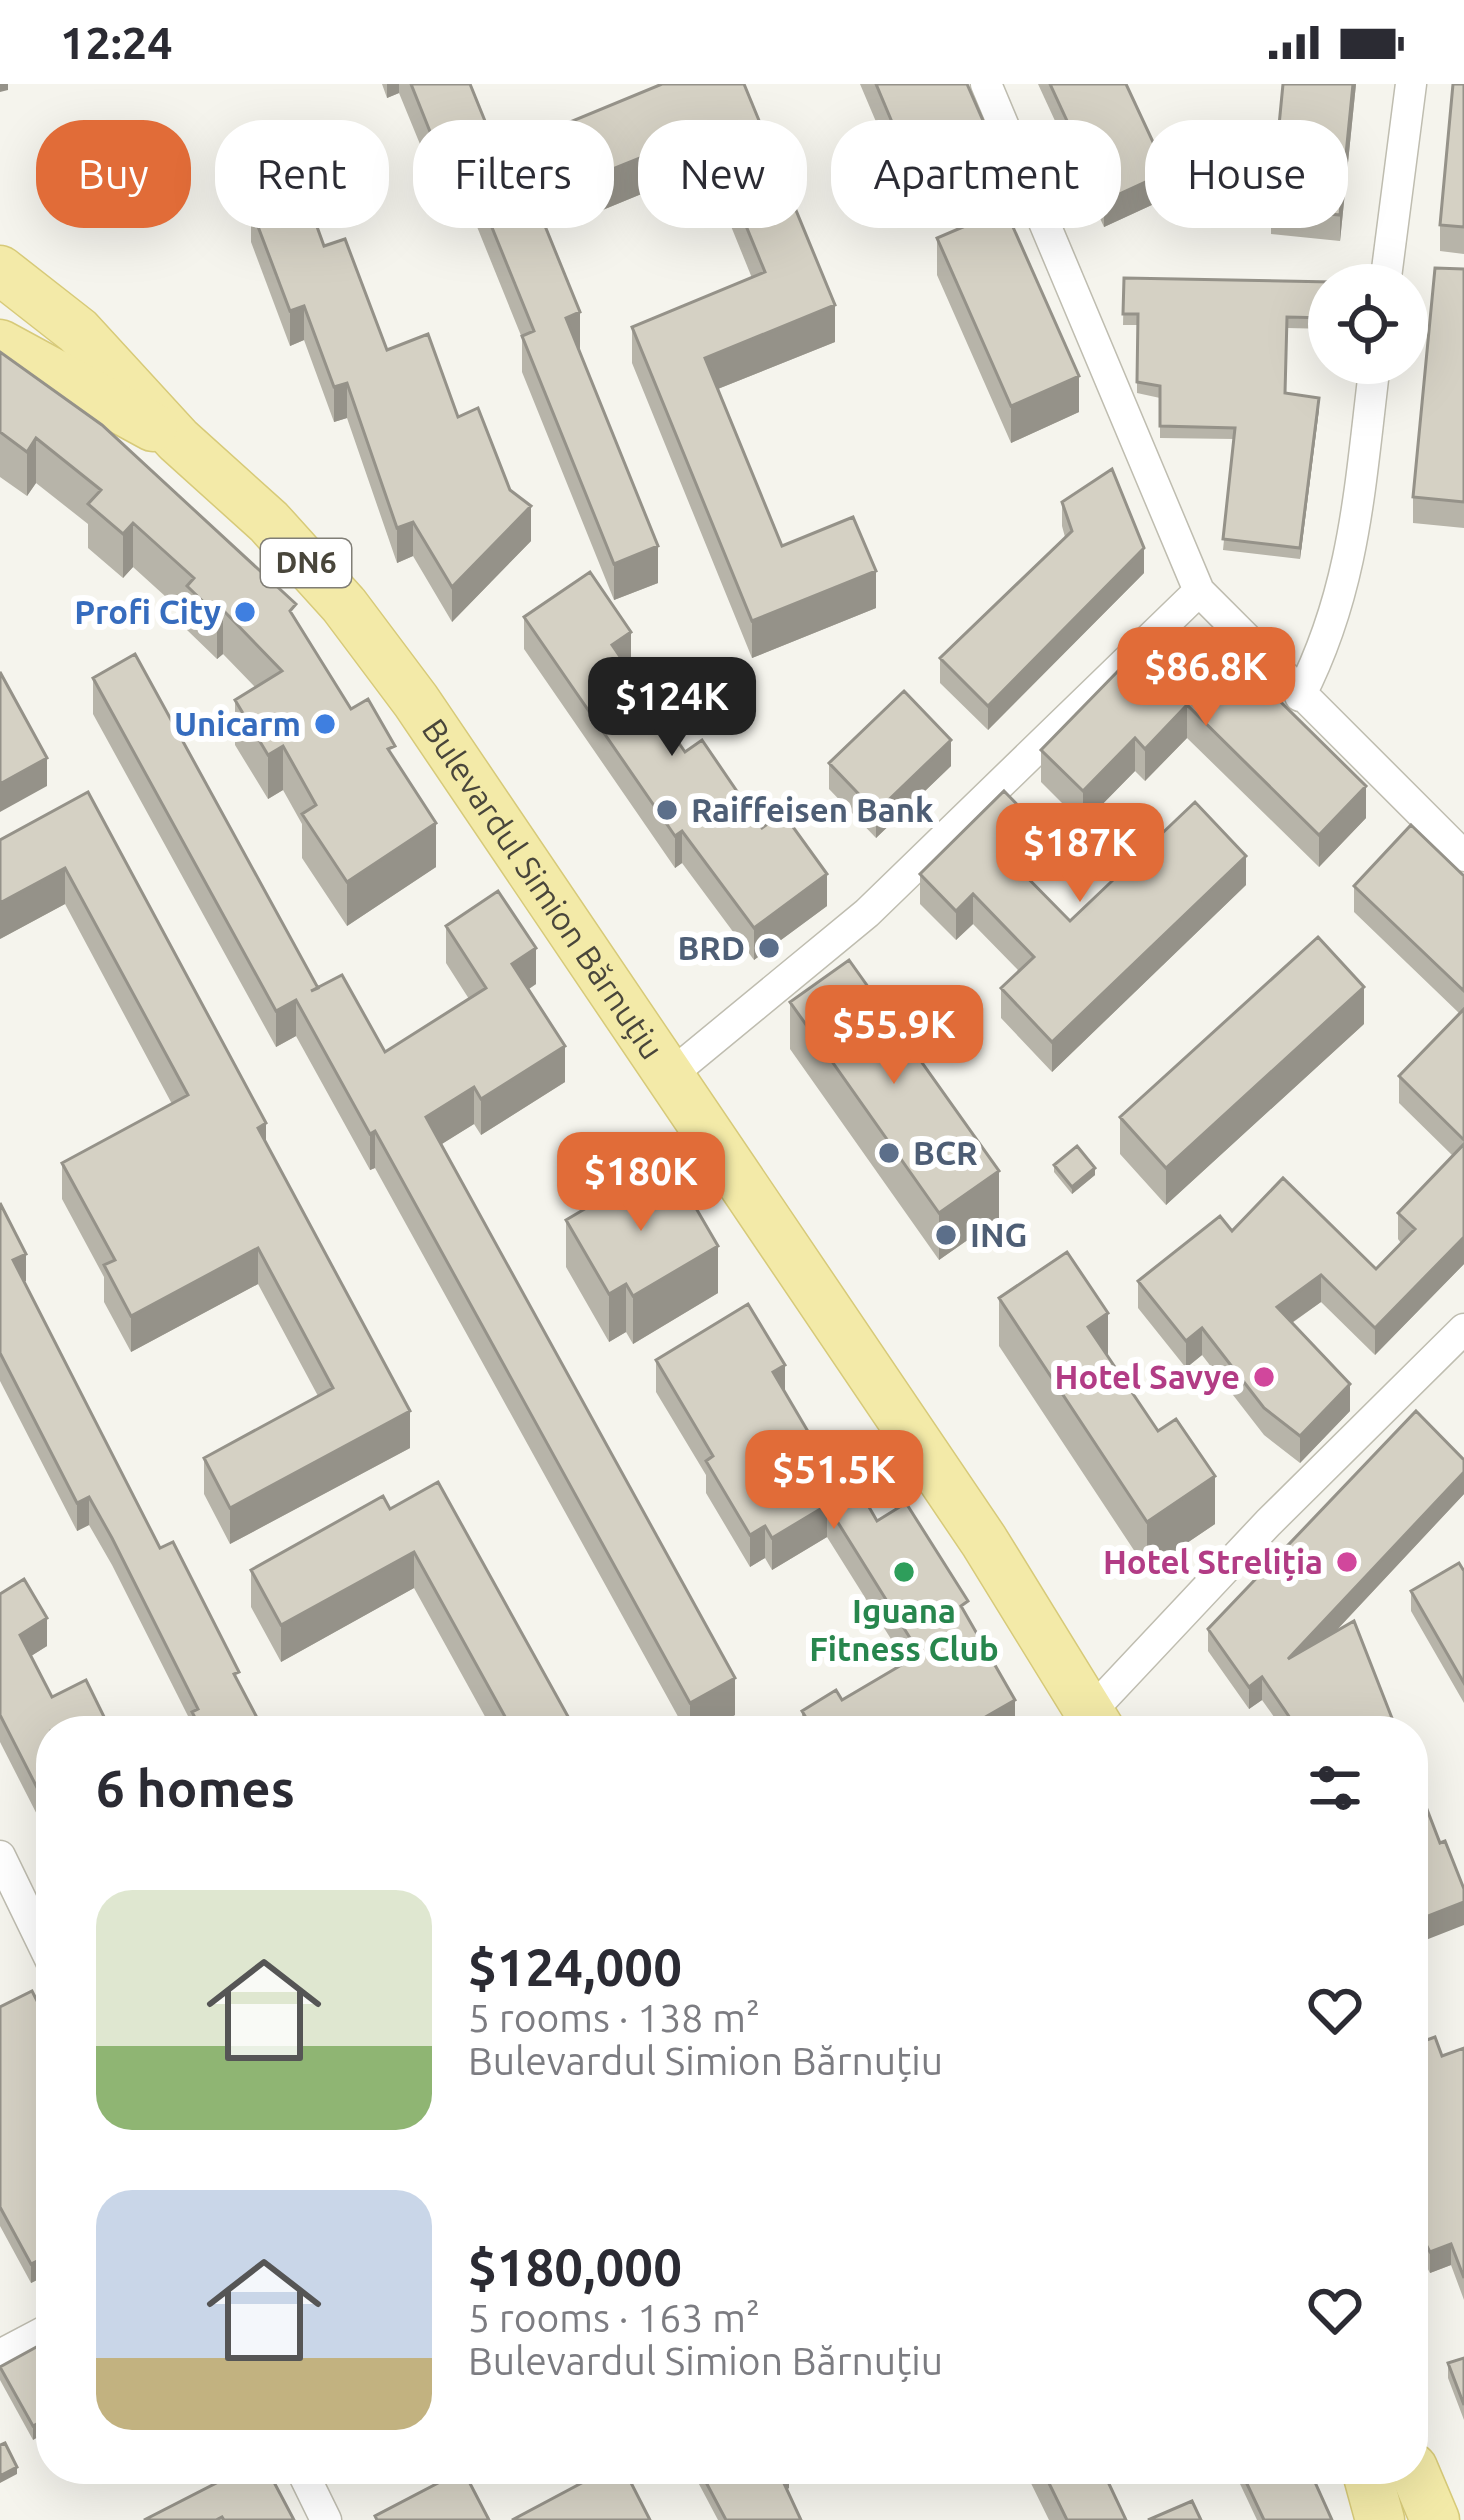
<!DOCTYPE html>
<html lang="en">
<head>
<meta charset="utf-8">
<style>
  body { margin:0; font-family:Ubuntu,sans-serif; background:#f7f7f7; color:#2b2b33; height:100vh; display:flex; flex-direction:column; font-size:45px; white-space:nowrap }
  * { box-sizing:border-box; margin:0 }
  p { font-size:39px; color:#7c7c81 }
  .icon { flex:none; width:66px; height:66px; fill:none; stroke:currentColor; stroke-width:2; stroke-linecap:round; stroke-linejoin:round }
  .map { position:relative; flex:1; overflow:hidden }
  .side { position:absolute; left:36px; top:1632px; width:1392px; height:768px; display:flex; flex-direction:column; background:#fff; border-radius:48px; box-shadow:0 12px 48px #0002 }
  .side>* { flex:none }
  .banner { position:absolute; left:36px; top:36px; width:1392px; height:108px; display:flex; gap:24px }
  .tools { position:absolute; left:1308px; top:180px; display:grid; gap:24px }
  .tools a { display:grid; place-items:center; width:120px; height:120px; border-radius:50%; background:#fff; box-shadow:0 12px 48px #0002; font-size:60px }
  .price { position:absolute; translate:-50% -102px; padding:0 27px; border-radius:24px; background:#e16c38; color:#fff; font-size:39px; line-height:78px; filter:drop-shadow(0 3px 6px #0008) }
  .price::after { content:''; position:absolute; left:50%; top:72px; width:36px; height:27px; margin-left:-18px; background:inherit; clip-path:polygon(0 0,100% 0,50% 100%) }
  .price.on { background:#222; color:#fff }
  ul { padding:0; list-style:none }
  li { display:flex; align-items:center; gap:36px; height:300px; padding:0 60px }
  li span { display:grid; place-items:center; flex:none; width:336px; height:240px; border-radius:36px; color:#555 }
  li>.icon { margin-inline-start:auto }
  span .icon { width:144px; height:144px; fill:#fffc; stroke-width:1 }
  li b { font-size:51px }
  h2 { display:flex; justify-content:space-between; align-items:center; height:144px; padding:0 60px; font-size:51px }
  .tag { padding:0 42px; border-radius:48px; background:#fff; box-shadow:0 12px 48px #0002; font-size:42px; line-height:108px }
  .tag.on { background:#e16c38; color:#fff }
  .status { display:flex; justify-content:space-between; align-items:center; height:84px; padding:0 60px; background:#fff; direction:ltr }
  .status svg { height:33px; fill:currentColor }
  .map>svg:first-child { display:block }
</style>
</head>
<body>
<div class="status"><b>12:24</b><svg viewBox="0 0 49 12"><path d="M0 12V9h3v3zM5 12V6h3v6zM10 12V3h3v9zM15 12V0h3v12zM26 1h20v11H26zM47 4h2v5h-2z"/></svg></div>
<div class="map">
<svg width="1464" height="2436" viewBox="0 0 1464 2436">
  <rect width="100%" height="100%" fill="#f5f4ed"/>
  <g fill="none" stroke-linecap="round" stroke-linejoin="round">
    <g stroke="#bfbdb0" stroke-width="33">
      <path id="minor" d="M986,0L1199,507L1464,772
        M1385,201L1411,0
        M1300,612C1356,503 1360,398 1375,279
        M668,993L867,829L1199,507
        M1081,1638L1268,1439L1464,1245
        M0,1772L51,1877
        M0,2271L51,2244
        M301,2385L326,2436"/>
    </g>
    <g stroke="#d7ca79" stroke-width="51">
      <g id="primary">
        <path id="s1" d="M0,186L78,247L178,356L269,438L344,521L416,617L984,1457L1101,1647"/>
        <path d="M0,260L153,343"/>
        <path d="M1413,2384L1435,2436"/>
        <path d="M1366,2385L1380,2436"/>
      </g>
    </g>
    <use href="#minor" stroke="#fff" stroke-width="30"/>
    <use href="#primary" stroke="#f3eaa8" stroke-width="48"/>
  </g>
  <path fill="#b7b4a9" d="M382,0H470L517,116L580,265L579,266L658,499L614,516L522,288V254L467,118L447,126L399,9L387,14Z
    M744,0L835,258L718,305L782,462L876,524L752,574L632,279V243L752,194L707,83L588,132L565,76V40Z
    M860,0H967L991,91L913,125Z
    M1038,0H1126L1167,114L1104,143Z
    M1283,0H1356L1340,157L1271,150V124Z
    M1464,0V170L1440,167V141Z
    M251,124L324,162L387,266L458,333L510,406L531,457L452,538L413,472L397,479L347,334L334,338L304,256L290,262L251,158Z
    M937,154L1079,328L1011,359L937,191Z
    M1464,185V444L1413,439V413Z
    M1124,194L1329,201V245L1287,244L1285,309L1319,325L1300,475L1223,466L1234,355L1160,354V314L1137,309V241H1123Z
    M0,268L296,536L351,625L395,676L436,783L347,842L302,774V740L283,706L268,715L235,661V616L255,603L223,570L217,575L187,546V532L133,483L123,494L88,464V440L36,399L27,412L0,393Z
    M1062,418L1144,489L988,646L940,599V574L1065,453L1062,442Z
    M524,533L631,580L627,583L685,668L762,744L827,822L754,876L682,779L675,784L524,565Z
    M93,594L318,904L385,968L469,915L446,879V842L536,900L529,905L565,998L481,1051L474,1040L441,1060L735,1631L706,1647H686L375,1084L370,1086L296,952L276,963L93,630Z
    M1211,597L1366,734L1319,783L1187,654L1145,697L1135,687L1083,740L1041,698V666Z
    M829,679L951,682L876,754L829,705Z
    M88,708L266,1059L410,1364L230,1460L204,1410V1374L318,1312L258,1200L131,1268L104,1218V1193L62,1115V1079L172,1020L65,820L0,855Z
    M1044,778L1028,794L1070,837L1246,801L1052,988L1001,934V904L1019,887L973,840L956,856L920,820V790Z
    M1464,792V1180L1375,1271L1321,1218L1292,1239L1350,1327L1300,1379L1264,1351L1202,1271L1186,1284L1138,1224V1197L1232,1147L1376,1185L1401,1159L1398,1155V1129L1453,1072L1399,1019V992L1460,930L1354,828V802Z
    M790,918L999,1134L939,1176L790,965Z
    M1364,940L1166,1121L1120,1070V1033Z
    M1054,1081L1095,1091L1072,1110L1054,1088Z
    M0,1119L25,1198L160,1464L239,1599L264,1647H192V1640L112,1481L89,1441L77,1447L0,1297Z
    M566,1136L718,1209L633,1260L626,1248L609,1258L566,1183Z
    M999,1214L1108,1274L1158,1347L1215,1440L1147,1486L999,1262Z
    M656,1276L785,1308L813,1356L877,1437L968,1533L1015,1647H802V1627L842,1616L906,1579L827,1453L772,1486L765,1474L750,1483L706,1409V1391L656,1308Z
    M1464,1376V1410L1335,1548L1397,1647H1284L1262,1616L1249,1625L1208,1567V1545Z
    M390,1425L576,1647H493L414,1504L281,1578L251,1523V1486Z
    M1464,1487V1619L1411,1527V1507Z
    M0,1510L47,1562L31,1572L52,1613L51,1758L0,1658Z
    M0,1923L51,1944V2189L31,2199L0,2142Z
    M1413,1961L1442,1972L1464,1964V2216L1451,2181L1430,2189L1413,2158Z
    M51,2255L33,2356L0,2296V2283Z
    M1464,2274V2336L1448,2294V2279Z
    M212,2385H267L294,2436H144L214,2401Z
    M691,2385H787L789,2404L786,2406L801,2436H718Z
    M1024,2385H1102L1126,2436H1049Z
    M1233,2385H1309L1332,2436H1257Z"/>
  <path fill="#959289" d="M0,0H8V6L0,8Z
    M387,0H399V9L387,14Z
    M1353,0H1356L1340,157V131Z
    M707,47V83L588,132V95Z
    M991,55V91L913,125V88Z
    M467,82V118L447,126V90Z
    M1167,88V114L1104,143V117Z
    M835,221V258L705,310V274Z
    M304,222V256L290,262V227Z
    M580,228V265L566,271V234Z
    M1079,292V328L1011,359V322Z
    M347,299V334L334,338V303Z
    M1319,314V325L1300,475V464Z
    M36,354V399L27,412V368Z
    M531,422V457L452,538V503Z
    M413,438V472L397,479V444Z
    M133,439V483L123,494V450Z
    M658,462V499L614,516V480Z
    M1144,464V489L988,646V622Z
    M876,487V524L752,574V537Z
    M223,526V570L217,575V531Z
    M631,548V580L612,593V561Z
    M1187,621V654L1145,697V665Z
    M1135,654V687L1083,740V707Z
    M951,656V682L876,754V728Z
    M283,662V706L268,715V671Z
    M47,674V702L0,728V700Z
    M1366,702V734L1319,783V751Z
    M436,739V783L347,842V798Z
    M682,747V779L675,784V752Z
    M1044,748V778L1013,809V779Z
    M1246,772V801L1052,988V958Z
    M65,784V820L0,855V819Z
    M827,790V822L754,876V844Z
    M973,810V840L956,856V827Z
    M536,864V900L512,916V880Z
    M1364,903V940L1166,1121V1084Z
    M296,916V952L276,963V927Z
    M565,962V998L481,1051V1015Z
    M474,1003V1040L426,1070V1033Z
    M266,1039V1076L258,1044Z
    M375,1047V1084L370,1086V1050Z
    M1095,1084V1091L1072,1110V1103Z
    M999,1087V1134L939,1176V1129Z
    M1464,1153V1180L1375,1271V1244Z
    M718,1162V1209L633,1260V1212Z
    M258,1164V1200L131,1268V1232Z
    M26,1170V1197L13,1203V1176Z
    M1321,1191V1218L1277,1249V1223Z
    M626,1200V1248L609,1258V1210Z
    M1108,1229V1277L1088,1243Z
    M1202,1244V1271L1186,1284V1257Z
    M785,1281V1313L773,1288Z
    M1350,1300V1327L1300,1379V1352Z
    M410,1327V1364L230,1460V1424Z
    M1464,1388V1410L1288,1598V1575Z
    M1215,1392V1440L1147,1486V1438Z
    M89,1413V1441L77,1447V1419Z
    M827,1421V1453L772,1486V1454Z
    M765,1442V1474L750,1483V1451Z
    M414,1468V1504L281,1578V1541Z
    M47,1534V1562L20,1579V1551Z
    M1262,1593V1616L1249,1625V1603Z
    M735,1594V1631L706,1647H690V1619Z
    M1015,1616V1647H961Z
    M1464,1818V1841L1413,1861V1838Z
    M1451,2160V2181L1430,2189V2168Z
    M51,2170V2189L31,2199V2180Z
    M51,2332V2346L33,2356V2342Z
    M17,2383V2390L0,2399V2392Z
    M789,2389V2404L781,2409V2393Z"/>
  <path fill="#d5d1c4" stroke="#959289" stroke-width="3" d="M411,0H470L517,116L532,110L580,228L566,234L658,462L614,480L522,252L534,247L467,82L447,90Z
    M662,0H744L835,221L705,274L782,462L853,433L876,487L752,537L632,243L765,188L707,47L588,95L565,40Z
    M876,0H967L991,55L913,88Z
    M1050,0H1126L1167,88L1104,117Z
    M1283,0H1353L1340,131L1271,124Z
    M1453,0H1464V143L1440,141Z
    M303,104L324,162L345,155L387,266L428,250L458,333L478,324L510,406L531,422L452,503L413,438L397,444L347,299L334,303L304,222L290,227L251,124Z
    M1005,125L1079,292L1011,322L937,154Z
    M1435,184L1464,185V418L1413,413Z
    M1124,194L1332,198V201H1329V234L1287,233L1285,309L1319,314L1300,464L1223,455L1235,344L1160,342V302L1137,298L1138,230H1123Z
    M0,268L102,341L296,520L290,527L351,625L368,615L395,662L388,665L436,739L347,798L302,730L316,721L283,662L268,671L235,616L282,587L223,526L217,531L187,502L194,494L133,439L123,450L88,420L101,406L36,354L27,368L0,348Z
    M1112,385L1144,464L988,622L940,574L1072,447L1062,418Z
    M590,488L631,548L612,561L685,668L702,656L762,744L783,729L827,790L754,844L682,747L675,752L524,533Z
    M1158,546L1211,597L1235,573L1366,702L1319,751L1187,621L1145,665L1135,654L1083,707L1041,666Z
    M135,570L318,904L311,907L342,891L385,968L486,904L446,842L498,807L536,864L512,880L565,962L481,1015L474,1003L426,1033L735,1594L690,1619L375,1047L370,1050L296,916L276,927L93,594Z
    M0,588L47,674L0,700Z
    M904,607L951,656L876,728L829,679Z
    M1004,707L1044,748L1013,779L1070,837L1195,718L1246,772L1052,958L1001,904L1034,873L973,810L956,827L920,790Z
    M88,708L266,1039L258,1044L410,1327L230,1424L204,1374L333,1304L258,1164L131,1232L104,1181L115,1176L62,1079L188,1011L65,784L0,819V756Z
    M1411,741L1464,792V907L1354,802Z
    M1318,853L1364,903L1166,1084L1120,1033Z
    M849,876L999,1087L939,1129L790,918Z
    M1464,925V1056L1399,992Z
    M1464,1060V1153L1375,1244L1321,1191L1277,1223L1350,1300L1300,1352L1264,1324L1202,1244L1186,1257L1138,1197L1220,1132L1232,1147L1283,1094L1376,1185L1415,1145L1398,1129Z
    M1077,1062L1095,1084L1072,1103L1054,1081Z
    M654,1084L673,1115L686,1107L718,1162L633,1212L626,1200L609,1210L566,1136Z
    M0,1119L26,1170L13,1176L160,1464L173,1458L239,1588L234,1590L264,1647H192L200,1643L192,1628L198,1625L112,1454L89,1413L77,1419L0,1269Z
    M1067,1168L1108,1229L1088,1243L1158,1347L1176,1335L1215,1392L1147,1438L999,1214Z
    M748,1220L785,1281L773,1288L813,1356L826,1348L877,1437L906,1419L968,1517L961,1522L1015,1616L961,1647H814L802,1627L836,1606L842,1616L920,1570L827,1421L772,1454L765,1442L750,1451L706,1377L713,1372L656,1276Z
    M1416,1327L1464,1376V1388L1288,1575L1354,1537L1397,1647H1299L1262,1593L1249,1603L1208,1545Z
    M438,1398L576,1647H513L414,1468L281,1541L251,1486L383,1412L390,1425Z
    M1459,1479L1464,1487V1599L1411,1507Z
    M24,1495L47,1534L20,1551L52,1613L86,1596L111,1647H51V1731L0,1631V1510Z
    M1413,1689L1440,1759L1445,1757L1464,1805V1818L1413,1838Z
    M32,1907L51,1944V2170L31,2180L0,2123V1923Z
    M1435,1953L1442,1972L1464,1964V2194L1451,2160L1430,2168L1413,2136V1961Z
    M51,2255V2332L33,2342L0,2283Z
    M1464,2274V2321L1448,2279Z
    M5,2359L17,2383L0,2392V2361Z
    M217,2385H267L294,2436H224L222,2433L216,2436H144L222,2396Z
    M608,2385H624L650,2436H512Z
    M699,2385H787L789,2389L781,2393L801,2436H726Z
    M1042,2385H1102L1126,2436H1067Z
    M1240,2385H1309L1332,2436H1264Z
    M463,2386L489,2436H377L375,2432Z
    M1192,2417L1201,2436H1148Z"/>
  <g fill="#3f7fe0" stroke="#fff" stroke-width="4.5">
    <circle cx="245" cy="528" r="12"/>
    <circle cx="325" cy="640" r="12"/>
  </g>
  <g fill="#5c6f8a" stroke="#fff" stroke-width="4.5">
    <circle cx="667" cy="726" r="12"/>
    <circle cx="769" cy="864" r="12"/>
    <circle cx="889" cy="1069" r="12"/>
    <circle cx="946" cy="1151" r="12"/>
  </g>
  <g fill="#d1479c" stroke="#fff" stroke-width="4.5">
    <circle cx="1264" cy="1293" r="12"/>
    <circle cx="1347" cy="1478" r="12"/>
  </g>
  <circle fill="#2e9e5b" stroke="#fff" stroke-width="4.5" cx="904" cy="1488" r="12"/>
  <g text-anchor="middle" stroke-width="12" stroke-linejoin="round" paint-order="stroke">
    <rect fill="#fff" stroke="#807e76" stroke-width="3" x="261" y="455" width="90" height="48" rx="9"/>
    <g font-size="30" font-weight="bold" fill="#49463b">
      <text x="306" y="489">DN6</text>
    </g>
    <g font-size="33" font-weight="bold" fill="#366cbe" stroke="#fff" text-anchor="end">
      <text x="221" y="540">Profi City</text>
      <text x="301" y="652">Unicarm</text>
    </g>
    <g font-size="33" font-weight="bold" fill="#4e5e75" stroke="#fff" text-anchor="start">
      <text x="691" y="738">Raiffeisen Bank</text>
      <text x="745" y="876" text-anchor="end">BRD</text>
      <text x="913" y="1081">BCR</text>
      <text x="970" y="1163">ING</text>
    </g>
    <g font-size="33" fill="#49463b" stroke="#fff">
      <text dy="12" stroke="none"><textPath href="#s1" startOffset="828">Bulevardul Simion Bărnuțiu</textPath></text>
    </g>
    <g font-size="33" font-weight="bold" fill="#b23c85" stroke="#fff" text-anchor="end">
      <text x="1240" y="1305">Hotel Savye</text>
      <text x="1323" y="1490">Hotel Streliția</text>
    </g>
    <g font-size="33" font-weight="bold" fill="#27864d" stroke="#fff">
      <text x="904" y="1539">Iguana<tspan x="904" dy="38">Fitness Club</tspan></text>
    </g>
  </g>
</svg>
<div class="tools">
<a><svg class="icon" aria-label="locate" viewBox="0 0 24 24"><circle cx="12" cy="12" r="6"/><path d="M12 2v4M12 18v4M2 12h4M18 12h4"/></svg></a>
</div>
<b class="price" style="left:1206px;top:645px">$86.8K</b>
<b class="price on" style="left:672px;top:675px">$124K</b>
<b class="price" style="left:1080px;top:821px">$187K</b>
<b class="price" style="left:894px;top:1003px">$55.9K</b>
<b class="price" style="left:641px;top:1150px">$180K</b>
<b class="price" style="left:834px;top:1448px">$51.5K</b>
<div class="banner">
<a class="tag on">Buy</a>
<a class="tag">Rent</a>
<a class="tag">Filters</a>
<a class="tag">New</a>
<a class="tag">Apartment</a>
<a class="tag">House</a>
</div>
<section class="side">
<h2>6 homes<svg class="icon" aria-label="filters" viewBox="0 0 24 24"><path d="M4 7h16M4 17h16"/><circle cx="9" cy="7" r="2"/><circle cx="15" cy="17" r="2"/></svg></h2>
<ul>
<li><span style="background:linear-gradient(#dfe7d0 65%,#8fb573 0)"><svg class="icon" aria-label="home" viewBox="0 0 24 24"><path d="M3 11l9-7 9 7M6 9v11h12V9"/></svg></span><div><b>$124,000</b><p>5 rooms · 138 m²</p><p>Bulevardul Simion Bărnuțiu</p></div><svg class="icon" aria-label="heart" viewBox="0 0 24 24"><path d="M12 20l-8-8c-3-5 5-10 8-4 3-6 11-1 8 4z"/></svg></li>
<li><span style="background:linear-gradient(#c9d6e8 70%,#c2b280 0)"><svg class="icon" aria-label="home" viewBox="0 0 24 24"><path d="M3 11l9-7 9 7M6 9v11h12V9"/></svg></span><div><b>$180,000</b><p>5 rooms · 163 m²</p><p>Bulevardul Simion Bărnuțiu</p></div><svg class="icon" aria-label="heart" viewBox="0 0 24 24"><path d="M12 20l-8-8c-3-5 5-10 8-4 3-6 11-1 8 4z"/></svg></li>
</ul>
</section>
</div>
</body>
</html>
